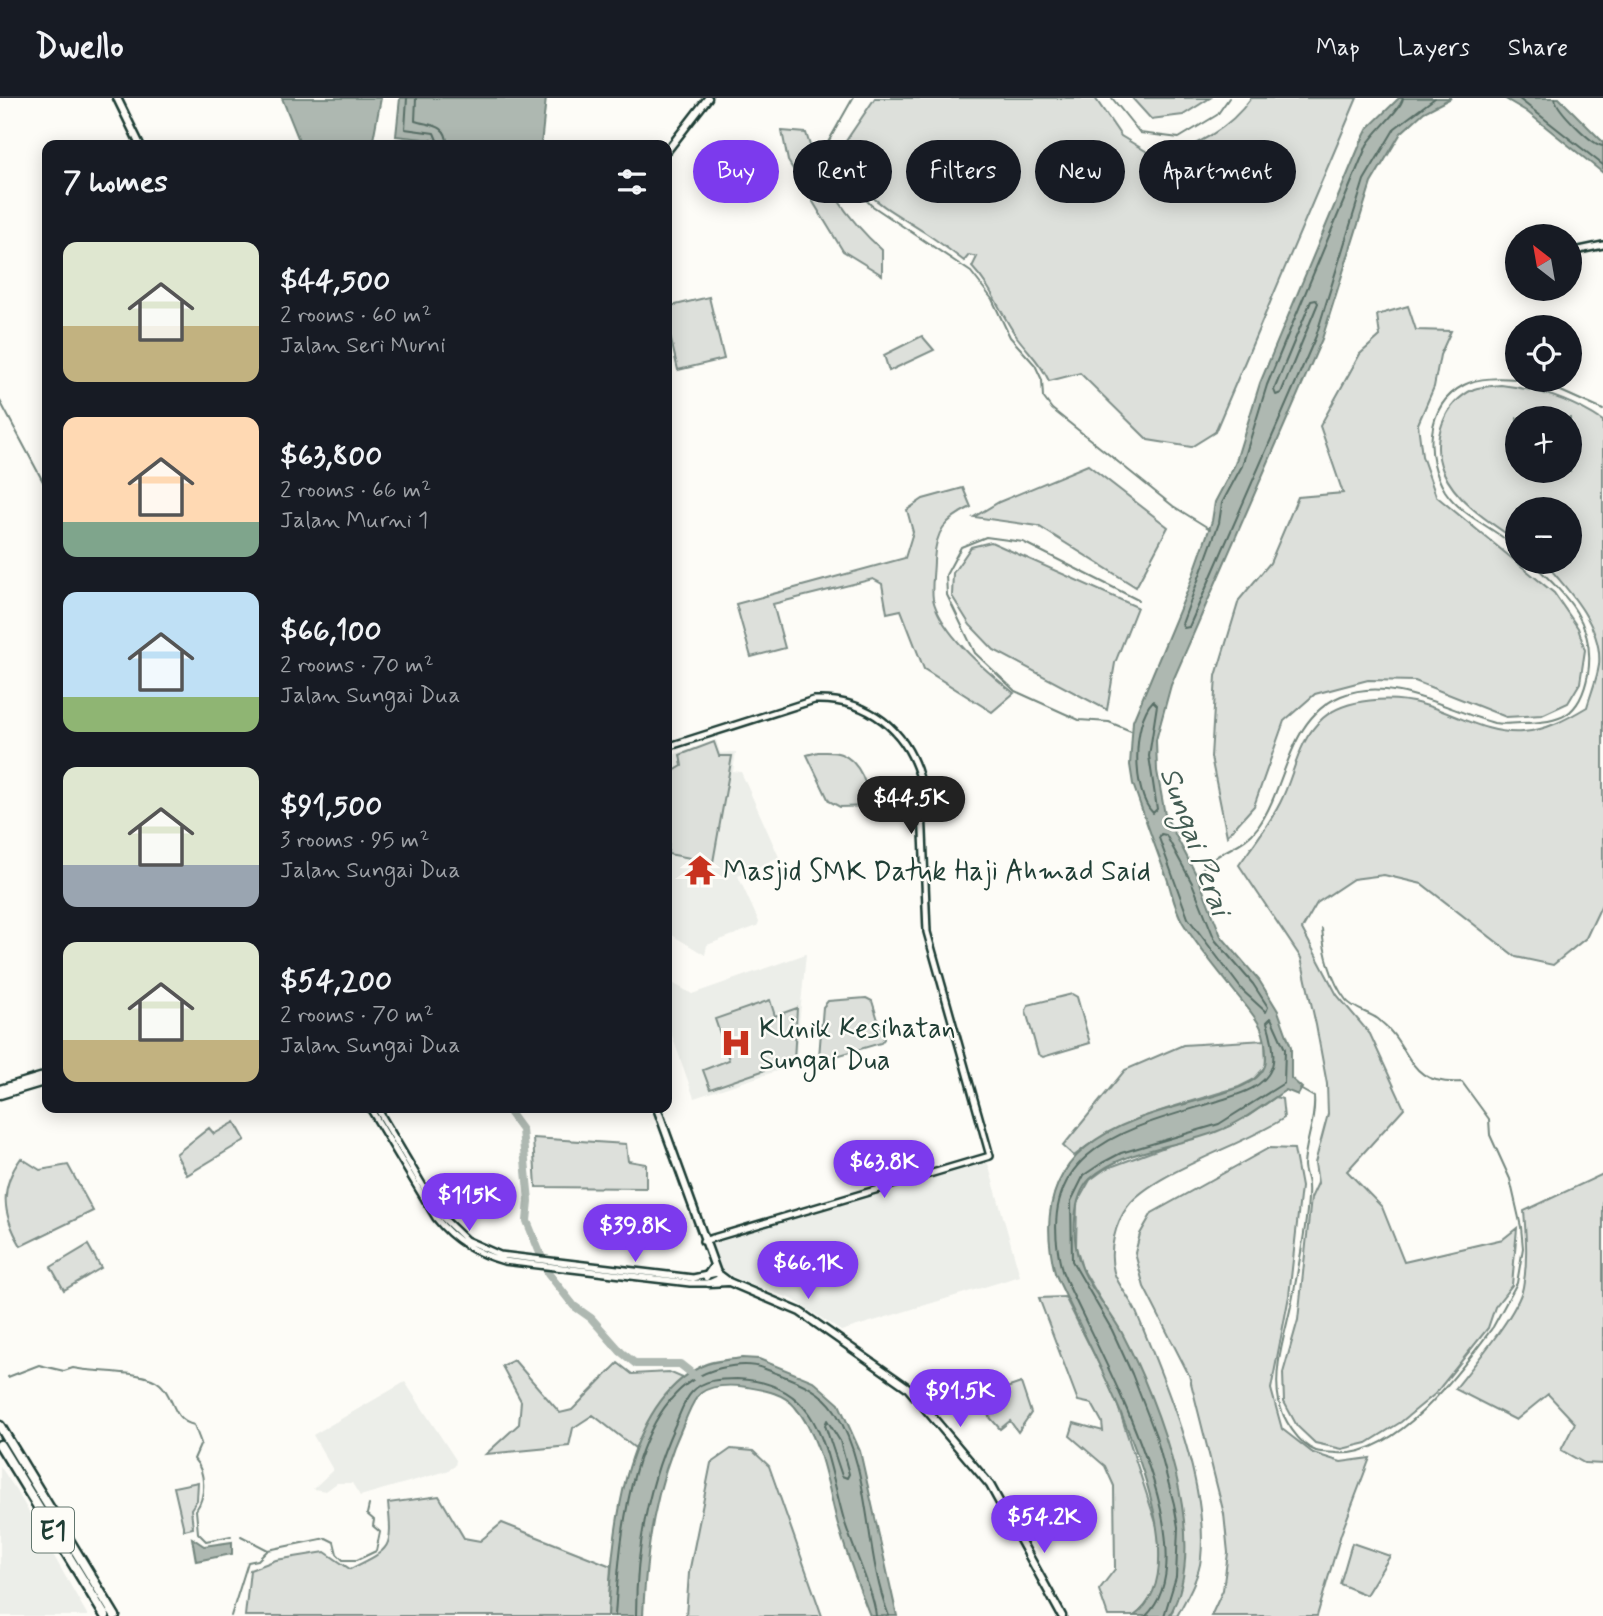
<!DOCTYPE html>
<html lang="en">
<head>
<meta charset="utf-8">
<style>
  body { margin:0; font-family:Mynerve,sans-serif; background:#242831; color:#f1f3f6; height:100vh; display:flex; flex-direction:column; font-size:26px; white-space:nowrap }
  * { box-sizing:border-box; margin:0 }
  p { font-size:23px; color:#9ea1a6 }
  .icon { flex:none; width:38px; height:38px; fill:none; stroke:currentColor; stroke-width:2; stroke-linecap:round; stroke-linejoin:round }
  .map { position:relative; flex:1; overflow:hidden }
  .details { position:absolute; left:42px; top:42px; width:630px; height:973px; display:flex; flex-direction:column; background:#171b24; border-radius:14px; box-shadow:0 4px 18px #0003 }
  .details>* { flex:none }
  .hud { position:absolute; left:693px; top:42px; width:665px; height:63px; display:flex; gap:14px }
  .needle { width:46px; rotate:329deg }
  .fabs { position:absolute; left:1505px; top:126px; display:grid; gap:14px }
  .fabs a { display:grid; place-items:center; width:77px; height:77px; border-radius:50%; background:#171b24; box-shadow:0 4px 18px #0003; font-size:35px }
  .price { position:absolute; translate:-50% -60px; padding:0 16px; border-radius:24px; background:#7c3aed; color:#fff; font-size:23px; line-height:46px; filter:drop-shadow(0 2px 4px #0008) }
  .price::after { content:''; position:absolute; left:50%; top:42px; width:21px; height:16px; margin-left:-10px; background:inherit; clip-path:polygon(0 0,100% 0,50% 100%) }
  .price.selected { background:#222; color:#fff }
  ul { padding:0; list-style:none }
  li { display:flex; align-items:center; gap:21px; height:175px; padding:0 21px }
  li span { display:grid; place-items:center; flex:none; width:196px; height:140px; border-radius:14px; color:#555 }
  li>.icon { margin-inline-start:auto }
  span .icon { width:84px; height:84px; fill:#fffc; stroke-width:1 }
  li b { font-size:30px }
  h2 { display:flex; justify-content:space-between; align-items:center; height:84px; padding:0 21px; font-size:30px }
  .tag { padding:0 24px; border-radius:32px; background:#171b24; box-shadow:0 4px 18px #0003; font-size:24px; line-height:63px }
  .tag.selected { background:#7c3aed; color:#fff }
  header { display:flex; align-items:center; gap:42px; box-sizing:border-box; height:98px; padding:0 35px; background:#171b24; border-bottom:2px solid #363941 }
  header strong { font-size:33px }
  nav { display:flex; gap:38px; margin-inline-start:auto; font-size:24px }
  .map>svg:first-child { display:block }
</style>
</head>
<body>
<header>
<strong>Dwello</strong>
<nav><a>Map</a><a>Layers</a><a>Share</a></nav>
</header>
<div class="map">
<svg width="1603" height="1518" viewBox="0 0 1603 1518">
  <rect width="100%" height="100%" fill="#fdfcf7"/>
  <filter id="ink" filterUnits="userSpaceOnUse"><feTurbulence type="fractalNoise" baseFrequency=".0143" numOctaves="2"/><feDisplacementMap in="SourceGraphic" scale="14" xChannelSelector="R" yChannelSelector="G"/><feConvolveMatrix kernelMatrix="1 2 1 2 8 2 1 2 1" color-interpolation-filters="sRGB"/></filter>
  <g filter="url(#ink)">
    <path fill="#eceee9" d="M716,642L720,655L736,654L733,673L741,674L779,759L738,778L759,824L757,828L707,847L705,857L667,834V659Z
      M806,856L795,967L694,1000L667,923V882L692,896Z
      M987,1062L1020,1178L841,1233L792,1201L744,1184L723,1174L715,1164L712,1145Z
      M405,1284L456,1362L455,1368L447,1373L360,1398L352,1385H337L326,1393L313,1391L333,1372L313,1337Z
      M0,1368L18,1395L88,1518H0Z"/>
    <path fill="#dde0db" stroke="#7e8e88" stroke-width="2" fill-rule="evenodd" d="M875,0H1095L1121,38L1159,61C1195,48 1229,32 1251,0H1357L1215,334L1191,349L1148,342L1080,275L1049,283C1041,265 1029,255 1017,239C1000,215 993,191 972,169L977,159L969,157L964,163C951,153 938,143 924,134C885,108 854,98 844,46Z
      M1132,0H1210L1183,17L1151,21Z
      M782,33L806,35C818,79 848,122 882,152V177L843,153L788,63Z
      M709,199L724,261L678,272L667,225V209Z
      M1408,208L1416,232L1451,233L1440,257L1434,289L1418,326L1422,358L1436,398L1554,495L1578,530L1585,552L1580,585L1568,605L1542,617L1506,619L1415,583L1368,582L1315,596L1284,623L1254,708L1227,738L1211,659L1216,578L1239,502L1270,465L1298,399L1343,395L1320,328L1360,256L1380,238L1377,217Z
      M922,238L934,252L889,273L884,257Z
      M1501,287C1537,291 1573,303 1603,323V804L1586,840L1553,867L1516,859L1422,786L1384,777L1353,781L1317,805L1302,831L1337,897L1370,936L1404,1010L1347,1073L1382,1109L1404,1164L1503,1141L1517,1130L1512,1187L1495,1209L1488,1230L1435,1296L1401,1324L1367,1345L1342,1351L1315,1345L1297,1328L1284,1304L1283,1275L1298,1222L1311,1100L1318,1085L1315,1065L1328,1016L1327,986L1316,927L1301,860L1239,767C1253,747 1269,727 1280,705C1295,676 1297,643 1323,620C1346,600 1392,598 1421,606C1456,615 1485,637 1523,634C1547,632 1567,621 1587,609C1591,595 1597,581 1599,567C1603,528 1567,490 1544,464H1570V411H1517V443C1491,425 1456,404 1443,373C1430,342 1444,305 1474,291C1482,288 1493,288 1501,287ZM1517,320H1570V373H1517Z
      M1088,367L1168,429L1136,489L1038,428L974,419L999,404Z
      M963,390L971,409C944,422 936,433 934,462C934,474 931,489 933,501C941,535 987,574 1014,595L992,614L924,571L901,512L887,515L882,486L873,481L773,506L785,550L751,559L736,506L905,460L913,434L907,412L923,401Z
      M991,444L1137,509L1115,565L1107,612L994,552L970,527L952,498L953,475L971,449Z
      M714,644L719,658H732L713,764L668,756L672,674L682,668L680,657Z
      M818,654C825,654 835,653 841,656C861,664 868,689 870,708L840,709L829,703L807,657Z
      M1072,896L1077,899L1090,945L1043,959L1038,956L1026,913L1028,907Z
      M866,900L872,903L884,941L881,945L823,962L819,959L823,909L828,903Z
      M770,902L775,918L797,910L794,962L710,991L703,972L729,962L715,921Z
      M1265,942L1266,968L1253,982L1239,989C1181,1007 1121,1019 1074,1058L1063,1048L1125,972L1183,947Z
      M1276,999L1282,1001L1284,1020C1244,1047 1154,1074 1128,1108C1115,1125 1108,1153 1114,1174C1118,1188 1131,1201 1137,1216C1165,1284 1209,1385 1201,1460C1199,1480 1186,1501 1177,1518H1169L1173,1512L1181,1405L1174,1375L1151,1302L1128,1248L1082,1170L1076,1149L1077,1105L1090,1082L1105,1071L1248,1018Z
      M235,1024L245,1042L187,1077L176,1056L209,1030L214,1036Z
      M533,1040L626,1046L628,1063L646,1066V1090L536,1089Z
      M1269,1050L1294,1051L1301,1089L1289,1198L1271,1291L1282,1331L1313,1355L1341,1364L1370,1360L1341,1436L1317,1518H1211L1223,1492L1228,1455L1224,1416L1189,1277L1144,1189L1135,1155L1140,1136L1152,1115Z
      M21,1060L40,1072L68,1067L93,1113L21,1148C1,1114 0,1089 21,1060Z
      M1603,1076V1366L1584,1365L1561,1352L1575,1325L1548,1296L1516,1322L1455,1291C1473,1268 1518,1215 1523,1189C1528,1164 1526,1138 1524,1113Z
      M88,1147L101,1170L64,1192L51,1169Z
      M1065,1199L1114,1296L1158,1431C1161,1464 1163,1498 1134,1518H1108L1099,1492L1115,1471L1114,1388L1105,1368L1070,1338L1074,1325L1103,1333L1102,1324L1092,1306L1078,1303L1039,1200Z
      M514,1262L560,1315L572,1312L618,1265L632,1276L669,1274L683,1280L664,1300L635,1350L593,1317L573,1330L569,1348L486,1356L519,1326L521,1303L502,1268Z
      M1021,1285L1031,1315L1018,1334L1010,1323L1000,1331L974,1301Z
      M731,1351L753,1353L769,1368L822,1518H686L689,1475L711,1365Z
      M198,1384L197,1402L191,1411L193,1430L184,1432L174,1389Z
      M439,1398L464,1440L480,1443L502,1425L611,1468L608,1518H245L250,1472L276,1462L325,1454L350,1471C391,1451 393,1451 388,1405Z
      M1352,1445L1390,1458L1366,1497L1340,1486Z"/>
    <path fill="#aeb8b1" stroke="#75877f" stroke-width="2" d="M282,0H381L372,47H301Z
      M400,0H546L541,47H432V42L396,38Z
      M1399,0H1451L1424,14L1401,35L1371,85L1322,241L1171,587L1156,642L1157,673L1165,717L1199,782L1221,838L1259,882L1278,913L1291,949V980L1302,990L1298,997L1286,992C1264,1006 1243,1024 1218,1033C1179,1049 1122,1051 1090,1081C1072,1099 1072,1139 1079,1162C1087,1188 1109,1211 1122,1235C1158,1304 1213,1445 1169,1518H1134C1213,1462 1084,1242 1055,1175C1007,981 1264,1025 1266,962C1267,926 1253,918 1234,893C1217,871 1198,849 1183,825C1175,812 1172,795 1167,780C1155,749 1144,717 1133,686L1130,667L1133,623L1187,494L1212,423L1215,404L1235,366L1260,285L1361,44L1368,30Z
      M1504,0H1559L1603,44V75L1526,13Z
      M742,1260L759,1261L813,1283L839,1306L860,1353L897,1518H870C858,1487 846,1455 837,1423C827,1385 821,1339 795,1309C784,1295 764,1292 747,1289C733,1287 713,1286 701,1295C692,1302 688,1317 683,1327C655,1388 646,1451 643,1518H608C612,1441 622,1309 700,1269C712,1262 729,1262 742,1260Z
      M192,1440L204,1448L232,1444V1456L196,1463Z"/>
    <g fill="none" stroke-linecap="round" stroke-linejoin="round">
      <path stroke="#586e66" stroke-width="2" d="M407,0L405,31L434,35L439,47
        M416,0L415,23C430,28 448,25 447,47
        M1403,0C1401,12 1375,33 1367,47L1267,287L1242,368L1222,405L1219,425L1182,526L1184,530L1189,529L1316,238L1364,82L1395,30L1435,0
        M1518,0L1603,67
        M1555,0C1556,11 1592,47 1603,48
        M1316,202L1318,205L1281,295L1276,297L1274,292L1311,203Z
        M1153,603L1157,607L1149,658L1157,711L1153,715C1132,695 1132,624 1153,603Z
        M1161,736L1166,737L1192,785L1215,842L1253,886L1268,909L1266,914L1243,893L1188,820L1159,740Z
        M827,1322L840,1343L849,1376L847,1380L842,1378L825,1327Z
        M615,1518C620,1442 629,1291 721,1270C734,1267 750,1265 763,1270C789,1281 819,1288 835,1313C873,1374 863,1453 889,1518
        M636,1518C636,1453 648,1386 675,1327C680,1316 684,1302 692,1294C704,1281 721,1281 737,1281C824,1284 825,1356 844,1422C852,1449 874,1494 876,1518
        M1146,1518C1215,1451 1092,1244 1062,1173C1031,1049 1127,1031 1218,1003C1236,997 1263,991 1271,971C1277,958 1271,937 1267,924L1271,920L1285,951L1284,985L1219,1026L1121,1055L1102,1065L1084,1077L1071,1103L1072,1163L1112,1232L1132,1276L1156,1338L1174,1406L1178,1429L1176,1479L1164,1518"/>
      <path stroke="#75877f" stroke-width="2" d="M853,0L827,46L832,55L838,58L839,72L871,107L971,174L992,201L1010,239L1035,267L1042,282L1043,299L1052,311L1173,408L1210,431
        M1112,0L1140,35L1179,40L1217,17L1229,0
        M1517,281C1500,280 1479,279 1464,287C1424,308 1425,360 1445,393C1462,419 1496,430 1517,451
        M1523,282L1552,289L1603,312
        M0,303L47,391
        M1131,633L1109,624L1079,622L1015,593L975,555L947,497L946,477L961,449L986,439L1023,444L1138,502
        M1197,777C1218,749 1242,752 1258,729C1288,686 1287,621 1341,598C1391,577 1447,612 1494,625C1503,627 1512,625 1521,625C1560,625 1580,619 1588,576C1596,524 1566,497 1531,464
        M1300,991L1314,999C1316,1022 1305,1044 1304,1067C1304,1074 1308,1081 1308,1088C1310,1112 1298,1172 1293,1198C1287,1231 1272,1270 1279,1303C1282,1320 1299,1347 1316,1353C1322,1355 1331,1354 1337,1355C1397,1361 1462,1271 1493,1229L1517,1185L1523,1150L1521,1129L1510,1081L1490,1037L1489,1021L1462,984C1404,988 1414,949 1378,921C1368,914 1353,911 1346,902C1331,883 1324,854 1322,831
        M8,1279L39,1267L64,1273L73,1270C94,1275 145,1272 160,1286C175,1299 171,1322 194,1327L201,1345L194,1361C206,1374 206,1398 196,1412L198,1435L206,1443L231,1438
        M241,1438L268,1452
        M231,1518L248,1464L258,1462L268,1452L326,1440L334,1444L337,1456L343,1462H357L376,1453L380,1434L373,1428L374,1422L367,1416L369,1407"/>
      <path stroke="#aeb8b1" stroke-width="8" d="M506,1010L522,1032L529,1103L527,1123L548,1175L574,1208L591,1220L621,1254L636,1266H680L699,1281"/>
      <g stroke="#1f3d34" stroke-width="10">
        <path id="tertiary" d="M1570,154L1603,147
          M667,649L814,602C868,600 908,632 921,684L927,834L990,1058L703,1143
          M370,1010L436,1120C454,1143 476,1155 504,1163L690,1185H709L722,1179
          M377,1010L440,1117L466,1142L500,1157L693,1180L717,1175"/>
      </g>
      <g stroke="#1f3d34" stroke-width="11">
        <path id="secondary" d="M117,0L140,47
          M667,53L708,0
          M0,991L47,977
          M0,997L47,983
          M657,1010L717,1175L729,1184L800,1214L907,1289L990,1387L1062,1518
          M706,1179L713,1169
          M709,1185L728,1184"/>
      </g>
      <g stroke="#1f3d34" stroke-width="13">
        <path id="motorway" d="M0,1328L115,1518
          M0,1347L105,1518"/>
      </g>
      <use href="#tertiary" stroke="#fdfcf7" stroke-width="5"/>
      <use href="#secondary" stroke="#fdfcf7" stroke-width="6"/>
      <use href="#motorway" stroke="#fdfcf7" stroke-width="8"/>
    </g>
  </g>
  <defs>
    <g id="temple-bare" transform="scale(2.415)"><path d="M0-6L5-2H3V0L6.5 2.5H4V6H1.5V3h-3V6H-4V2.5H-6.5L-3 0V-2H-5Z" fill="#c8321e" stroke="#fdfcf7" stroke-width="2.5" paint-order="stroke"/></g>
    <g id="hospital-bare" transform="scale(2.415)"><path d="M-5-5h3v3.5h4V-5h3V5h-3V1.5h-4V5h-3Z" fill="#c8321e" stroke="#fdfcf7" stroke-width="2.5" paint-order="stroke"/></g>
  </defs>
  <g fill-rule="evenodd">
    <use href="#temple-bare" x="700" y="772"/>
    <use href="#hospital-bare" x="736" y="945"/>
  </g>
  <g text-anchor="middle" stroke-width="5" stroke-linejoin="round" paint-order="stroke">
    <rect fill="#fdfcf7" stroke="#62766e" stroke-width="2" x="32" y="1409.5" width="42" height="45" rx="5"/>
    <g font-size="26" font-weight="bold" fill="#1f3d34">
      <text x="53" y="1441">E1</text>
    </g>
    <g font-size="28" fill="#1f3d34" stroke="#fdfcf7" text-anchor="start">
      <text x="723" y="782">Masjid SMK Datuk Haji Ahmad Said</text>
      <text x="759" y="939">Klinik Kesihatan<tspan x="759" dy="32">Sungai Dua</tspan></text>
    </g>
    <g font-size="30" font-style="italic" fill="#435c53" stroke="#fdfcf7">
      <text transform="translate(1196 743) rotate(70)" y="10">Sungai Perai</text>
    </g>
  </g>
</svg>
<div class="fabs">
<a><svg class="needle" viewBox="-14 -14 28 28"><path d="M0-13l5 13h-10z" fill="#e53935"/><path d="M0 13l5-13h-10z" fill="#9ea1a6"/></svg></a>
<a><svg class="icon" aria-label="locate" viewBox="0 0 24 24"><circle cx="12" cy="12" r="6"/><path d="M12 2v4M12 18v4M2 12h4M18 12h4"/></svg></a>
<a>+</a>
<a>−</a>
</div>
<b class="price selected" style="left:911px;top:738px">$44.5K</b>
<b class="price" style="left:884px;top:1102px">$63.8K</b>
<b class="price" style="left:469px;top:1135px">$115K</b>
<b class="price" style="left:635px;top:1166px">$39.8K</b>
<b class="price" style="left:808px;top:1203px">$66.1K</b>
<b class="price" style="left:960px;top:1331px">$91.5K</b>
<b class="price" style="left:1044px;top:1457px">$54.2K</b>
<div class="hud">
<a class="tag selected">Buy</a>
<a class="tag">Rent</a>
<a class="tag">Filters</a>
<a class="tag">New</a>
<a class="tag">Apartment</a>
</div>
<section class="details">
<h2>7 homes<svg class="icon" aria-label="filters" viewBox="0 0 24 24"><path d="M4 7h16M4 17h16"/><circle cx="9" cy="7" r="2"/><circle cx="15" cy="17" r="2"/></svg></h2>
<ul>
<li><span style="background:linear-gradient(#dfe7d0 60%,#c2b280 0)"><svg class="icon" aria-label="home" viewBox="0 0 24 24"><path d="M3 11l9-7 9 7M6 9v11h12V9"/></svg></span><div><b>$44,500</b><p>2 rooms · 60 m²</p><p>Jalan Seri Murni</p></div></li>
<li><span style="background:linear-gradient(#ffd9b3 75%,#7fa58c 0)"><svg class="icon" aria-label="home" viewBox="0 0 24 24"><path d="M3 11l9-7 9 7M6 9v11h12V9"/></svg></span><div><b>$63,800</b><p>2 rooms · 66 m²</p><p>Jalan Murni 1</p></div></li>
<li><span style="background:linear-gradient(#bfe0f5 75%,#8fb573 0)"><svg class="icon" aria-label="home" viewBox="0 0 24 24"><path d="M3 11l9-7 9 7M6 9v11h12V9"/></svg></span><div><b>$66,100</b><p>2 rooms · 70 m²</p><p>Jalan Sungai Dua</p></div></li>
<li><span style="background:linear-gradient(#dfe7d0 70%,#9aa5b1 0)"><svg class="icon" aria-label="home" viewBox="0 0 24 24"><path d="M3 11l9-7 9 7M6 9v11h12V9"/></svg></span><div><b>$91,500</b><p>3 rooms · 95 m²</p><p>Jalan Sungai Dua</p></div></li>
<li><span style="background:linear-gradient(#dfe7d0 70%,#c2b280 0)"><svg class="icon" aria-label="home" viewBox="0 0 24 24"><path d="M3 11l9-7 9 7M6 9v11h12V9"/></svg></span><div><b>$54,200</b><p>2 rooms · 70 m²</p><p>Jalan Sungai Dua</p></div></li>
</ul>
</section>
</div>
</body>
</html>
